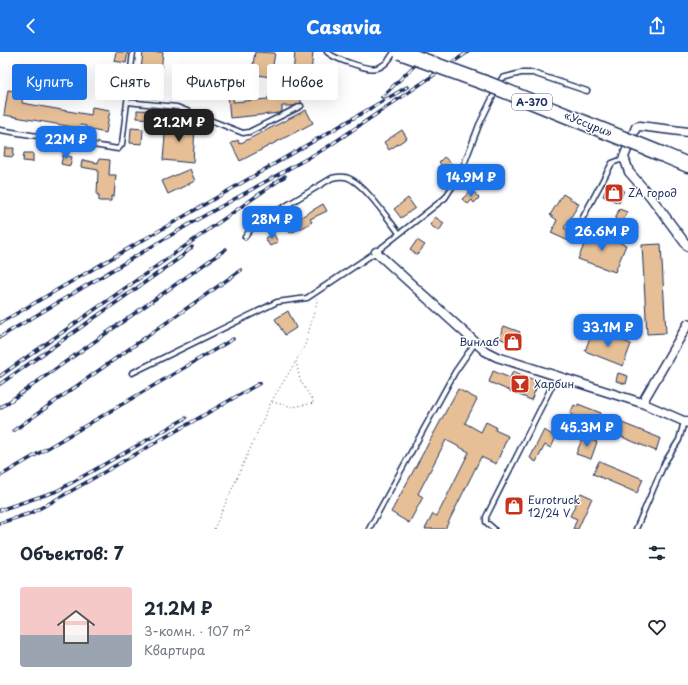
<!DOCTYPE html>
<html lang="ru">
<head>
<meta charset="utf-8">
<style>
  body { margin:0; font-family:"Playpen Sans",sans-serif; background:#f6f6f7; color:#1f2937; height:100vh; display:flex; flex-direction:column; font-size:15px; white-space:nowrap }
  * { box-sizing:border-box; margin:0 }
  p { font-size:13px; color:#747a83 }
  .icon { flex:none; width:22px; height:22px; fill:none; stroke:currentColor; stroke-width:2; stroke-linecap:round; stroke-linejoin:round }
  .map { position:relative; height:477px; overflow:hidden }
  .drawer { display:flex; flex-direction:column; background:#fff; flex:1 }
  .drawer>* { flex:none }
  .top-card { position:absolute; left:12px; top:12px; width:400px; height:36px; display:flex; gap:8px }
  .price { position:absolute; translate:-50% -34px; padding:0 9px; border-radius:8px; background:#1a73e8; color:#fff; font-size:13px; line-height:26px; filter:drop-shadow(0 1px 2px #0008) }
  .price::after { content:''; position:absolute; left:50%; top:24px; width:12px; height:9px; margin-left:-6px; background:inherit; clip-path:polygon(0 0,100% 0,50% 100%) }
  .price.selected { background:#222; color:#fff }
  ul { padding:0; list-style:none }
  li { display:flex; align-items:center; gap:12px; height:100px; padding:0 20px }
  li+li { border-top:1px solid #e0e1e3 }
  li span { display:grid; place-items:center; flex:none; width:112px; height:80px; border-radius:4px; color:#555 }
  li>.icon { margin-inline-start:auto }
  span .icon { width:48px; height:48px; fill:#fffc; stroke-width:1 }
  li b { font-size:17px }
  h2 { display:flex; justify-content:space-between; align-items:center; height:48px; padding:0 20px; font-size:17px }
  .pill { padding:0 14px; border-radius:4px; background:#fff; box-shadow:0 4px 16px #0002; font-size:14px; line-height:36px }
  .pill.selected { background:#1a73e8; color:#fff }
  header { display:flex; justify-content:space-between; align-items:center; height:52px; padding:0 20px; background:#1a73e8; color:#fff; font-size:18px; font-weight:800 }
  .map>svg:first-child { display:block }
</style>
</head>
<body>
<header><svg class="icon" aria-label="back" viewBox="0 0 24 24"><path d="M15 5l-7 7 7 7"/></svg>Casavia<svg class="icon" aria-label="share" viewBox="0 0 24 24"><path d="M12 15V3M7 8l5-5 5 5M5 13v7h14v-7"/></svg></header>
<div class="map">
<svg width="688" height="477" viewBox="0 0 688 477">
  <rect width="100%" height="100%" fill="#fff"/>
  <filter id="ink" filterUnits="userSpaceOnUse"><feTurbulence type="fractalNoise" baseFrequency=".025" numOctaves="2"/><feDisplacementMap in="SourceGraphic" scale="8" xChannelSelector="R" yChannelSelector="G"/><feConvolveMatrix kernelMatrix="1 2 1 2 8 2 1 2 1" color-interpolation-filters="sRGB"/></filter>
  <g filter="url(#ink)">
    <path fill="#e6bf96" stroke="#1b2f5e" d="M116,0H128L126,11L114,9Z
      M143,0H163L158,47L138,44Z
      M255,0L275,1L271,25L257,23L256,26L251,25Z
      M295,0H313L309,43L301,42V51L294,54H282V60L280,61L230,66L228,43L222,42L223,32L203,29L204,21L237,26L233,50L268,47V45L291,44Z
      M8,38L23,40L22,51L91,63L92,55L110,58L106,81L86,77V74L80,73L79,76L4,63Z
      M137,58L159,59L158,67L137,66Z
      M306,58L313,71L240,109L231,91L238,88L239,92Z
      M166,71L195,74L193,111L163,108Z
      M131,76L143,77L142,92L130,91Z
      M402,78L407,86L389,98L384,90Z
      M5,96H14L13,105L4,104Z
      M24,101H33V110L23,109Z
      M63,103L72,105L70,114L61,112Z
      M444,105L457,116L452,121L448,117L444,121L438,115L441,112L439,110Z
      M99,107L110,108L109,123H116L114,145L111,144V149H99V143H97L98,118L81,115L82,108L98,111Z
      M190,117L195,129L168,142L162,129Z
      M608,132L624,138L619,151L603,144Z
      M472,138L479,146L474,151L472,148L468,152L462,147Z
      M563,142L579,152L564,176L575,181L571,190L551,181L557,168L550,163Z
      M408,146L415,156L401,166L394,157Z
      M323,152L327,159L310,167L312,170L304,175L290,181L286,174Z
      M619,157L627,160L619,179L612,176Z
      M435,165L444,171L439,179L430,173Z
      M590,179L626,193L615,220L578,207Z
      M273,181L278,190L270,194L265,186Z
      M417,188L425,193L417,203L410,198Z
      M661,192L666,281L647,282L642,193Z
      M288,259L296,276L285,283L275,267Z
      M504,274L520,280L515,293L499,286Z
      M593,277L631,292L623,314L585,299Z
      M493,319L510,326L513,319L539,330L531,348L489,330Z
      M618,321L628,324L626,332L616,329Z
      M458,337L477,347L465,371L481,380L486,370L496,375L495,378L508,384L496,412L481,405L445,477H425L433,462L437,464L469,400L446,388L418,442L423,445L409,471L391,460Z
      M578,352L601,361L596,375L573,366L574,363L570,362L574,353L578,355Z
      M617,369L660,386L656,399L612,381Z
      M544,378L556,385L551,396L545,393L536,410L530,406Z
      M583,385L597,390L591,407L576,402Z
      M599,409L643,427L637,441L593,422Z
      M581,441L592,446L578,477H573L577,467L570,464Z"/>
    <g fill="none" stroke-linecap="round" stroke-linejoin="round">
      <g stroke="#1b2f5e" stroke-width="7">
        <path id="lane" d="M327,0C334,6 341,8 350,11C370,18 382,22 394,0
          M127,50L177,55L243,81L249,80L301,54
          M0,78L118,97L122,92L133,0
          M581,169L612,111L620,108L625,109
          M245,185L254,173L332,126C336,125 340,124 345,125C362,128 388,167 399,181
          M132,321L277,250L307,246L376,200L445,146L460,123L479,73L502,26L521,21H533L587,39
          M369,477L455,320L475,291
          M494,477L486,470V465L557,324
          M636,477L665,410L679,388L684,370"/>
      </g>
      <g stroke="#1b2f5e" stroke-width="11">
        <path id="street" d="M688,80L640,74L636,75L624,105L629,120L650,144L688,195
          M376,200L485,299L497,305L642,351L688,272
          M642,351L688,371"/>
      </g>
      <g stroke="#1b2f5e" stroke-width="17">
        <path id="highway" d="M664,103L688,113"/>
      </g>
      <path stroke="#1b2f5e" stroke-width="1" stroke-dasharray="1 3" stroke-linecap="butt" d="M272,350L293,355L314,351L300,328L296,309L305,293L317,250L316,246
        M214,477L271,350L296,309"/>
      <use href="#lane" stroke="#fff" stroke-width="4"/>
      <use href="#street" stroke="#fff" stroke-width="8"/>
      <use href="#highway" stroke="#fff" stroke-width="14"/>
      <g stroke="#1b2f5e" stroke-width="3.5">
        <path id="rail" d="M382,45L415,13L423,0
          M0,271L407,35
          M0,285L193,170L326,96L468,0
          M0,324L285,124
          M0,332L181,205L192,195
          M0,356L226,197
          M13,379L241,218
          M0,424L233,287
          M0,458L57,439L186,366
          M0,471L31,461L50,451L260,331"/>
      </g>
      <use href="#rail" stroke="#fff" stroke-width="2" stroke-dasharray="6" stroke-linecap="butt"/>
      <g stroke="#1b2f5e" stroke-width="17" stroke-linecap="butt">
        <path id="highway-bridge" d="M400,0L488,32L664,103"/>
      </g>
      <use href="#highway-bridge" stroke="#fff" stroke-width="14"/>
    </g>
  </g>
  <defs>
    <g id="shop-square" transform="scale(1)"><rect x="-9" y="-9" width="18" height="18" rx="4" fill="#c8321e" stroke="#fff"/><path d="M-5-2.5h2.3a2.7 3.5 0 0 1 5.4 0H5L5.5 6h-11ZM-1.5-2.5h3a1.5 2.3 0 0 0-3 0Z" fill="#fff"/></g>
    <g id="bar-square" transform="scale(1)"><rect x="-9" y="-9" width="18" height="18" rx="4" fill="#c8321e" stroke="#fff"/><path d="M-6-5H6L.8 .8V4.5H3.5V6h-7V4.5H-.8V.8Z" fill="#fff"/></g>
  </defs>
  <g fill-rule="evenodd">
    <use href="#shop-square" x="614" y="141"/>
    <use href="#shop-square" x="513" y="290"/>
    <use href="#bar-square" x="520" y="332"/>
    <use href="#shop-square" x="514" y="454"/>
  </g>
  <g text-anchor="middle" stroke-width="3" stroke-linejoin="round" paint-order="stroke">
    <rect fill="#fff" stroke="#5f6d8e" stroke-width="1" x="512" y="42" width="40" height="16" rx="3"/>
    <g font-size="10" font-weight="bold" fill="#1b2f5e">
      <text x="532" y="54">А-370</text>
    </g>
    <g font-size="11" fill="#1b2f5e" stroke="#fff">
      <text transform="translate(588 72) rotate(22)" y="4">«Уссури»</text>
    </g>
    <g font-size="11" fill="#1b2f5e" stroke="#fff" text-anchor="start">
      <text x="628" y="145">ZA город</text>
      <text x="499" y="294" text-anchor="end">Винлаб</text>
      <text x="534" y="336">Харбин</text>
      <text x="528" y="452">Eurotruck<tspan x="528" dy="13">12/24 V</tspan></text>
    </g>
  </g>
</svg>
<b class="price selected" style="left:179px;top:91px">21.2M ₽</b>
<b class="price" style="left:66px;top:108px">22M ₽</b>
<b class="price" style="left:471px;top:146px">14.9M ₽</b>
<b class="price" style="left:272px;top:188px">28M ₽</b>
<b class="price" style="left:602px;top:200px">26.6M ₽</b>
<b class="price" style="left:608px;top:296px">33.1M ₽</b>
<b class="price" style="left:587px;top:396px">45.3M ₽</b>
<div class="top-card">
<a class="pill selected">Купить</a>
<a class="pill">Снять</a>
<a class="pill">Фильтры</a>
<a class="pill">Новое</a>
</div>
</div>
<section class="drawer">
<h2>Объектов: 7<svg class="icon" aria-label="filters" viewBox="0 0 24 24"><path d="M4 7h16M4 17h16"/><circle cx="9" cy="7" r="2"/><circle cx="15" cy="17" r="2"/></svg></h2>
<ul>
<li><span style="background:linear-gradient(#f6c9c9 60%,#9aa5b1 0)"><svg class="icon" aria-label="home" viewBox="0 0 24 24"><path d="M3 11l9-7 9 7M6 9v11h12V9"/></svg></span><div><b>21.2M ₽</b><p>3-комн. · 107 m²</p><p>Квартира</p></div><svg class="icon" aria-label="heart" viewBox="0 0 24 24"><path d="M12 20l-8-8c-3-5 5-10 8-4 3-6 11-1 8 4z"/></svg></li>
</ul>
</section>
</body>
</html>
